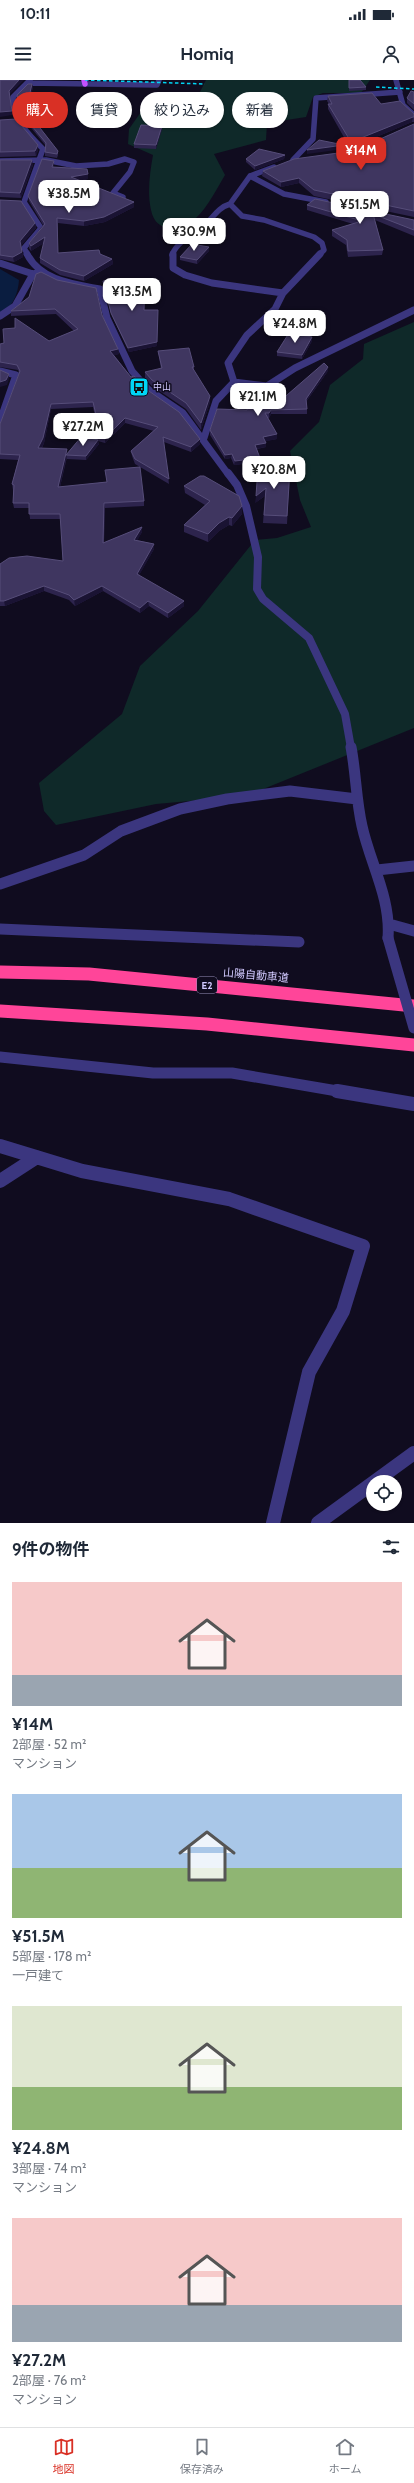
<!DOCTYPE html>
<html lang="ja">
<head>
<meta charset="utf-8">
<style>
  body { margin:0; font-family:Cabin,"Noto Sans JP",sans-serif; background:#f2f2f3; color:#1f2937; height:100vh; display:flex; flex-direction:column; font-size:15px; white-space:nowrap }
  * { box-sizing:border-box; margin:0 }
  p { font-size:13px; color:#747a83 }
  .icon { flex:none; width:22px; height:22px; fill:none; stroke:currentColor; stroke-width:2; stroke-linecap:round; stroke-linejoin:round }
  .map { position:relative; height:1443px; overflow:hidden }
  .sheet { display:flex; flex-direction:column; background:#fff; flex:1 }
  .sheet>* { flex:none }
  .top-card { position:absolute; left:12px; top:12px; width:390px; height:36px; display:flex; gap:8px }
  .fabs { position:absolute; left:366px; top:1395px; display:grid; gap:8px }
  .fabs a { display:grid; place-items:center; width:36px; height:36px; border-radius:50%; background:#fff; box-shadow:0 1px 3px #0004; font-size:20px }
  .price { position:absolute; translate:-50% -34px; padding:0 9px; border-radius:8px; background:#fff; color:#222; font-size:13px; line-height:26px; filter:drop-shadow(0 1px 2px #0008) }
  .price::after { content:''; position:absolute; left:50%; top:24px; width:12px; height:9px; margin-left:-6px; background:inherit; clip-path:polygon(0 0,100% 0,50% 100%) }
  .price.current { background:#d93025; color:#fff }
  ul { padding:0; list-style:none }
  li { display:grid; align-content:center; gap:8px; height:212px; padding:0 12px }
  li span { display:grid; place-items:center; height:124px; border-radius:0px; color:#555 }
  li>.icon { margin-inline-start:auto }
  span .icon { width:72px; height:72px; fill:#fffc; stroke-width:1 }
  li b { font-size:17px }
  h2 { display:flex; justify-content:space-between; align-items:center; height:48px; padding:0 12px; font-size:17px }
  .tag { padding:0 14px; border-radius:18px; background:#fff; box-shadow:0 1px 3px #0004; font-size:14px; line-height:36px }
  .tag.current { background:#d93025; color:#fff }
  .status { display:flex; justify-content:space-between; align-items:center; height:28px; padding:0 20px; background:#fff; direction:ltr }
  .status svg { height:11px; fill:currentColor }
  header { display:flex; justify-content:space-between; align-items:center; height:52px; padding:0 12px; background:#fff; font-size:18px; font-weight:700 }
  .menu { display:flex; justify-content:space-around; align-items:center; height:56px; border-top:1px solid #e0e1e3; background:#fff; font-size:11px; color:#747a83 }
  .menu a { display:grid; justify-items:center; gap:2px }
  .menu .current { color:#d93025 }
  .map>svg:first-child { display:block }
</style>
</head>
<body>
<div class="status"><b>10:11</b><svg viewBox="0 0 49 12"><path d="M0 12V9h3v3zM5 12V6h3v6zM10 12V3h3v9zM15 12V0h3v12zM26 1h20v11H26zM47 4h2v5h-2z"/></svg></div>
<header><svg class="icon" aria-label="menu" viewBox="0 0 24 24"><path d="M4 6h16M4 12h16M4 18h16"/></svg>Homiq<svg class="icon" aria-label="person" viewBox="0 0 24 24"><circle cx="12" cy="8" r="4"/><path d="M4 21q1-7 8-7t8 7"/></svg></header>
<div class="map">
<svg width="414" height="1443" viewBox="0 0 414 1443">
  <rect width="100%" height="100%" fill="#100c1f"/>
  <path fill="#0f2929" d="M206,0H370L361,13H323L313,17L306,37L267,43L266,60L214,74L225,95C217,108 208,127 196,138C181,150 156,155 151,130C147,112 150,92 153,75L128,64L129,49L141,32L196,20Z
    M414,242V648L246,716L156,724L56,745L44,731L39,703L122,634L140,586L198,531L255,460L277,458L311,447L300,420L290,371L319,342L330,305L363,279L364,264Z"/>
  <path fill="#0a1d40" d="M0,189L19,200C18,213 13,228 0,233Z"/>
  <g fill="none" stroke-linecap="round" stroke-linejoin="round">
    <path stroke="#3b367f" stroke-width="5.5" d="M396,0L403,25L414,35
      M27,3L157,5L159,0
      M293,80L313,59L316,18L400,12
      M0,81L46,80L76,86L108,84L125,79L134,82L130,92L113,113L123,117
      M274,87L250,96L230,124L242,136L264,140L314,157L322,163L324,170L319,175
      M250,96L284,114L326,122
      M24,122L41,148L24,168L28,175
      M24,122L43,69C28,54 14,40 13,17L30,0
      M172,175C178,160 193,155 204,146C214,137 217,128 230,124"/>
    <path stroke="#3b367f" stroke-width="7" d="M27,174C41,201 73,204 100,209L107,238L132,291L149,310L183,333L228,394
      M173,174V188L185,195L212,203L283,213
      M0,183L33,194L39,192
      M0,236L15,226L33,194
      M0,291L16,295L0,341
      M234,302L228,283L247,255L275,229L283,213L320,174
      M204,358L216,321L234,302L267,306L295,288L414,230"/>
    <path stroke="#3b367f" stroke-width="8" d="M228,393L237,405L246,426L258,477L257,509L263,519L309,558L345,634L351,668"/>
    <path stroke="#3b367f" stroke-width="11" d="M351,667C356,693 356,720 362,746C370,783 391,818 388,858
      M377,790L414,786
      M0,804L84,775L121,751L180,729L227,719L290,711L357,719
      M389,844L414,851
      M0,849L299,862"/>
    <path stroke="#3b367f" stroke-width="14" d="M0,1066L82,1091L229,1119L363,1166L343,1231L309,1292L273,1443
      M0,1101L37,1077
      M318,1443L414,1373"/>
    <path stroke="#3b367f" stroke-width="11" d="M0,977L153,993H232L343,1012"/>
    <path stroke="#3b367f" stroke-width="14" d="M337,1011L414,1024"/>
    <path stroke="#c351ff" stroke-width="5.5" d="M84,0L85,4"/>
    <path stroke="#ff4599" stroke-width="13" d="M0,892L89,894L414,926
      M0,931L207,944L414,965"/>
    <path stroke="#00d6f5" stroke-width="1.5" stroke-dasharray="3.5 2.5" stroke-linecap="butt" d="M85,0L205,4
      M376,7L414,9"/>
    <path stroke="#3b367f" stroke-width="11" d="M388,858L414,948"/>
  </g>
  <path fill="#2d244d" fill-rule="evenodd" d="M349,0L366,7V10L349,11Z
    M32,4L33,7L27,31L58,71V75L57,78L45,76V72L46,66L23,38L17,15Z
    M414,12V30L407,23V18Z
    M328,16L381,24L414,34V42H412L350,68L328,29V24H329L327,21Z
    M0,40L38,65V70L36,76L0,77Z
    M414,44V137L314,116L299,103L281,107L262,96L263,91L353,71Z
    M162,46V49L156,69L134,68V64Z
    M285,75L284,79L255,90L246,82V79Z
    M0,80L33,85L21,118L0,117Z
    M54,81V87L87,89L88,99L80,101L134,122V127L105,142L84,146L58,143V173L100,174L112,179L113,184L84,201L60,195L40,183V178L44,163L31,171L29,168V163L43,145L29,121L28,116Z
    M0,120L35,143L36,148L21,165L23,177L14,182L0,179Z
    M307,125L414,140V156L375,140L383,170L382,175L348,177L346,165L332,156V150L353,144L307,130Z
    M209,171L197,184L180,180V177Z
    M103,201L145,205L144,230L157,266L129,272L112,236L103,205Z
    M29,217L102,235L118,269L119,274L114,275L131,297L146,309L200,364L191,372L164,362L169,404L135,384L132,376L131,371L154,351L125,343L105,363L98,361L99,364L86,380L67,379V377L60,407L107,402L105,390L144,421V426L105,428L104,463L142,447V452L137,460L154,464V469L139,495L184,526L168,538L149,526L140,533L103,511L75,526L69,520L44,511L5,526H0V484L63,481L61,439H30L29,428H14L13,423V410L12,404L18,380L0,379V344L19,293L18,290L0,287V264L49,261L74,251L56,234L11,236V231ZM93,327L96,341L93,354V359L67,375V369L42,368L44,363L51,329Z
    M312,261L302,279L277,276V272Z
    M158,271L194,287V291L210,316V322L201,350L186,329L152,306L145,299V292L161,289Z
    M328,291L306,322L307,329V334H271L269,338H267L277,359L265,361L266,367L257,369L260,382L234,385L231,378L225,379L210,355V350L247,330L284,311L277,324Z
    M290,389L287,444L263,443L265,416L255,423Z
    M184,406L242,426V434L232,446L229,445L219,451L208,462L184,452V445L205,425L185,413Z"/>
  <path fill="#1a1333" d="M19,0H24L9,15V11Z
    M32,4L33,7L26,33V30Z
    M12,31V35L0,37V32Z
    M413,37L412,42L350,68L351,62Z
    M162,46V49L156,69V65Z
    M38,65V70L36,76L35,71Z
    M344,65V69L307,74V70Z
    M285,75L284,79L255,90V86Z
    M32,80L33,85L21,118L20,113Z
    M54,81V86L52,92V87Z
    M88,94V99L72,102L71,97Z
    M299,98V103L281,107V102Z
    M134,122V127L105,142L84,146V141Z
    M57,138L58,143V179V173Z
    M35,143L36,148L21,166L20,161Z
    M45,157L46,162L31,171V166Z
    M209,167V171L197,184V180Z
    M22,172L23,177L14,182L13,177Z
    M112,179L113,184L84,201V196Z
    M158,230L157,266L129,272L128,268Z
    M312,257V261L302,279V275Z
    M118,269L119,274L111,276L110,271Z
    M328,287V291L305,323L306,319Z
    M9,294V299L7,305L0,307V302Z
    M284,307V311L273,330L272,328Z
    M210,316V322L201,350V343Z
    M51,324V329L44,363L39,373L38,368Z
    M271,330V334L269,338V333Z
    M125,338V343L105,363V358Z
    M277,354V359L263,362V357Z
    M200,359V364L191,372V367Z
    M98,360L99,364L86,380V376Z
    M266,363V367L255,369V365Z
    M67,369V374L59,412L58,407Z
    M232,374L231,378L225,379V375Z
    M260,378V382L234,385L235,381Z
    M266,408L265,416L255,423L256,416Z
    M104,423L105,428L103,468V463Z
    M242,426V434L232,446V438Z
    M229,437V445L219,451L208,462V454L219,443Z
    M142,447V452L135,465L134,460Z
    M154,464V469L137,499V494Z
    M44,506V511L5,526L4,521Z
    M102,506L103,511L75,526L74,520Z
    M148,521L149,526L140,533V528Z
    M184,521V526L168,538V533Z"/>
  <path fill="#3f3660" stroke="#564d79" d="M0,0H19L9,11L12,31L0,32Z
    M349,0H360L366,7L349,8Z
    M28,4H32L26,30L58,71L57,74L45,72L46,63L22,34L17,15Z
    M411,11L414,12V24L407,18Z
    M372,13L381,24L400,21L414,34V37H413L351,62L328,24H332L328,16Z
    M16,39L38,65L35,71L0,72V40Z
    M414,44V131L314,110L299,98L281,102L263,91L294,79L353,71Z
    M141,45L162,46L156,65L134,64Z
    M319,60L344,65L307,70Z
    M259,69L285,75L255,86L246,79Z
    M42,79L54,81L52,87L87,89L88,94L71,97L134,122L104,137L84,141L57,138L58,173L99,170L100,174L112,179L84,196L60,190L40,178L45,157L31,166L29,163L45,144L28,116Z
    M0,80H32L20,113L0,112Z
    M315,119L414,140V150L373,134L383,170L348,171L347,160L332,150L362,141L307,125Z
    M0,120L21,121L35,143L20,161L22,172L13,177L0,175Z
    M192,164L209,167L197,180L180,177Z
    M41,192L57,200L96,208L102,235L118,269L110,271L131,297L134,296L146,309L179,332L200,359L191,367L163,357L169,399L135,379L131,371L158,347L125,338L105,358L93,354L97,339L93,322L51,324L43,358L38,368L67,369L58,407L107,402L105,390L140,387L144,421L104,423L103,463L142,447L134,460L154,464L137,494L184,521L168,533L148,521L140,528L102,506L74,520L69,515L44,506L4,521H0V484L9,478L27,476L63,481L60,434H29V423H13L14,405L12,404L20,375L0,374V344L20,291L17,285L0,282V264L4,263L3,249L15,248V238L49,261L78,249L55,229L11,231L29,217L36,194Z
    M103,201H145L144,230H158L157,262L128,268L111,233Z
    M289,253L312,257L302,275L277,272Z
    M189,268L194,287H192L210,316L201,343L186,323L152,300L145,292L162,288L158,271Z
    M324,283L328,287L306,319L307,329L271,330L269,333H265L277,354L263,357L266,363L255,365L260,378L235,381L232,374L225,375L210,350L217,329L247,330L251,305L284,307L272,328Z
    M0,290L9,294L6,300L0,302Z
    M82,356L98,360L86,376L66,375Z
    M258,387L290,389L287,436L264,435L266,408L256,416Z
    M200,396H204L239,416L242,426L232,438L229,437L219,443L208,454L184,445L210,421L184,406Z"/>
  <defs>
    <g id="bus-square" transform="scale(1)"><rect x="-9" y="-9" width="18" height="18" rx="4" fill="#00d6f5" stroke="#100c1f"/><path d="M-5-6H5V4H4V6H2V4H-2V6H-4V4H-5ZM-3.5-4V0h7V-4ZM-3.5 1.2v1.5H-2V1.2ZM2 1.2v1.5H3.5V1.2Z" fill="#111"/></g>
  </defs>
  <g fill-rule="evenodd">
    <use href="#bus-square" x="139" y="307"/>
  </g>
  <g text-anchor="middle" stroke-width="3" stroke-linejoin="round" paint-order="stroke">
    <g font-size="9" fill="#d2caff" stroke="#100c1f" text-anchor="start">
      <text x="153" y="310">中山</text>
    </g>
    <rect fill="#100c1f" stroke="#9891bc" stroke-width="1" x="197" y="897" width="20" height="16" rx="3"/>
    <g font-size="10" font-weight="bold" fill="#d2caff">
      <text x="207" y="909">E2</text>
    </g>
    <g font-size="11" fill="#d2caff" stroke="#100c1f">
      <text transform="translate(256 895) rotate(5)" y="4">山陽自動車道</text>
    </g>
  </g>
</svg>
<div class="fabs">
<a><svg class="icon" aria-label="locate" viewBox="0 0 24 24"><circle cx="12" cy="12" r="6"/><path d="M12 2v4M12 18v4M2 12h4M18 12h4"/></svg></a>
</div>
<b class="price current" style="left:361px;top:91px">¥14M</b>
<b class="price" style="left:69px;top:134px">¥38.5M</b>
<b class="price" style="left:360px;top:145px">¥51.5M</b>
<b class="price" style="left:194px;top:172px">¥30.9M</b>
<b class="price" style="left:132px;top:232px">¥13.5M</b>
<b class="price" style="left:295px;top:264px">¥24.8M</b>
<b class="price" style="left:258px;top:337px">¥21.1M</b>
<b class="price" style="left:83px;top:367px">¥27.2M</b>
<b class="price" style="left:274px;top:410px">¥20.8M</b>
<div class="top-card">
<a class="tag current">購入</a>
<a class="tag">賃貸</a>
<a class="tag">絞り込み</a>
<a class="tag">新着</a>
</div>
</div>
<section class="sheet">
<h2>9件の物件<svg class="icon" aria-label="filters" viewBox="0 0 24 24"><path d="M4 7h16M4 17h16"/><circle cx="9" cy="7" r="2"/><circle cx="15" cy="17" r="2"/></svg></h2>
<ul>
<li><span style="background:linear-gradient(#f6c9c9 75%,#9aa5b1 0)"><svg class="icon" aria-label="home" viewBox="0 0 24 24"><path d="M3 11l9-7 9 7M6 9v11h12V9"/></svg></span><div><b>¥14M</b><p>2部屋 · 52 m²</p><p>マンション</p></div></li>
<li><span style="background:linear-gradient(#a9c7e8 60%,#8fb573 0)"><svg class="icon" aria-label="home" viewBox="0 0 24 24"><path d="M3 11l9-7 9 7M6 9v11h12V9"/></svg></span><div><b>¥51.5M</b><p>5部屋 · 178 m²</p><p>一戸建て</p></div></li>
<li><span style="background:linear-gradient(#dfe7d0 65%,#8fb573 0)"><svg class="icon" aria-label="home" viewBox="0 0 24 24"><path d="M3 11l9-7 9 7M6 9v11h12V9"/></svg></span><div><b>¥24.8M</b><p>3部屋 · 74 m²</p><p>マンション</p></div></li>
<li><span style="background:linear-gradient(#f6c9c9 70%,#9aa5b1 0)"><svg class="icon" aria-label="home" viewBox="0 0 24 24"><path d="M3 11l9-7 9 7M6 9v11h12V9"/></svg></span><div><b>¥27.2M</b><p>2部屋 · 76 m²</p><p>マンション</p></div></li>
</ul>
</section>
<nav class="menu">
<a class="current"><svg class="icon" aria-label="map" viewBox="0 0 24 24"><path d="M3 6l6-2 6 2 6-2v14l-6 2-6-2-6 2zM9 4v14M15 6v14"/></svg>地図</a>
<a><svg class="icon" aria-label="saved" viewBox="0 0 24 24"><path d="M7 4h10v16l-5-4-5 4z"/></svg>保存済み</a>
<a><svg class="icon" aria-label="home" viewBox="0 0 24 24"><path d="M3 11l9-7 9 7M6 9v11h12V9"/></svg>ホーム</a>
</nav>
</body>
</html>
